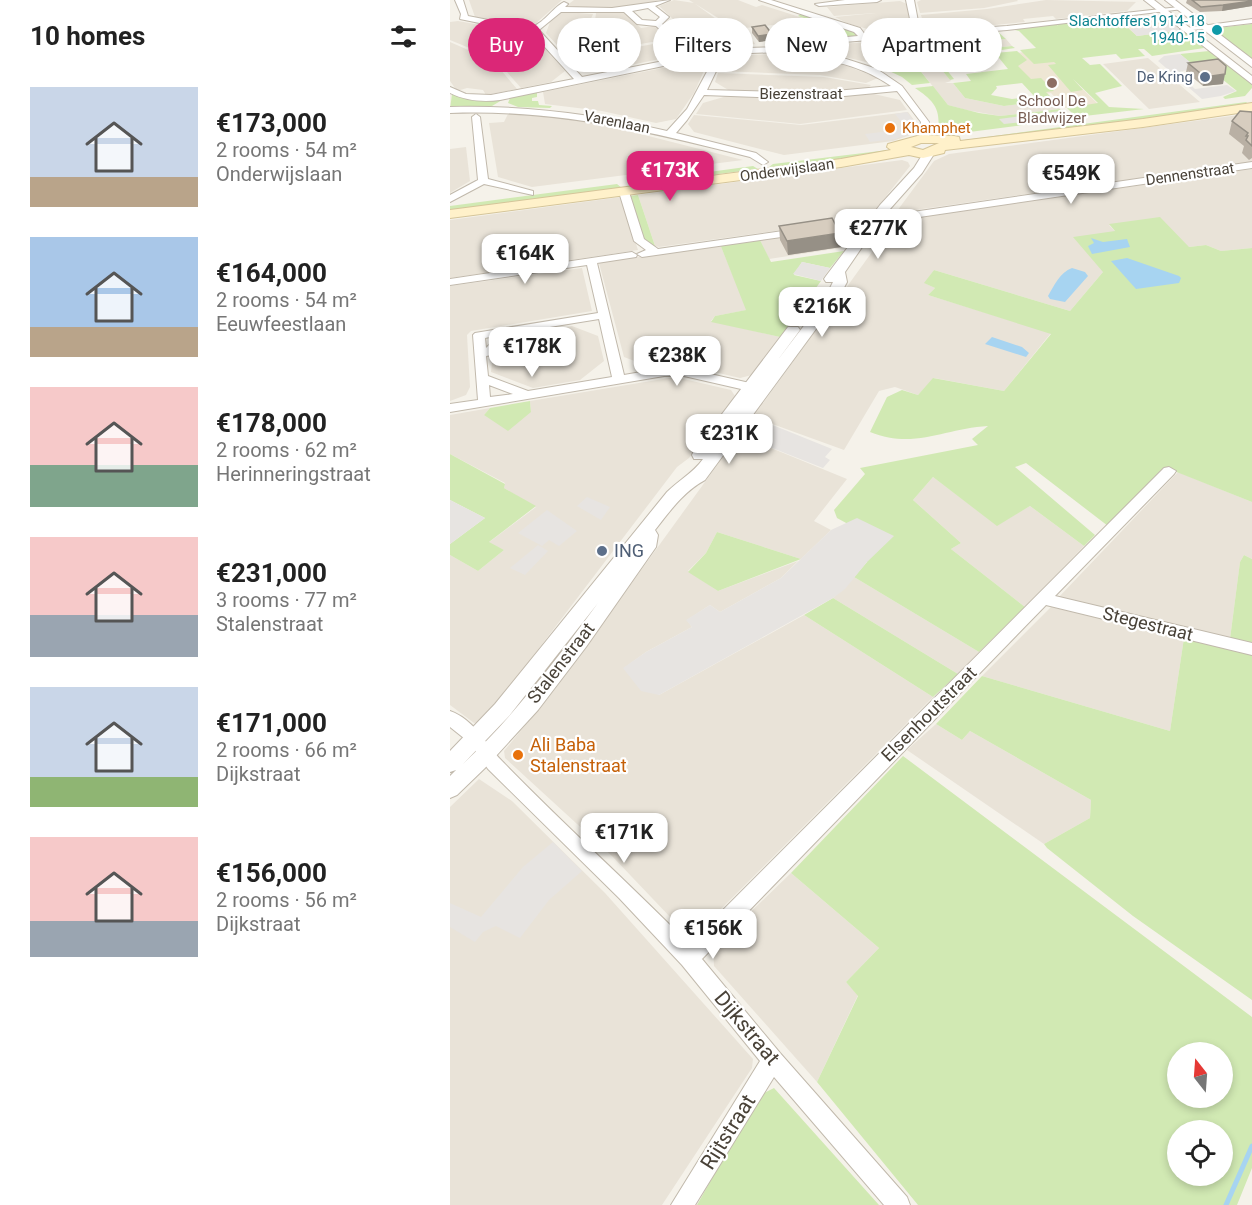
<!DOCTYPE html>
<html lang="en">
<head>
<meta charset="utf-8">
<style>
  body { margin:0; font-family:Roboto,sans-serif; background:#f2f2f2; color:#222; height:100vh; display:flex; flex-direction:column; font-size:22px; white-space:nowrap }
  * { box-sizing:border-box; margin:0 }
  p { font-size:20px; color:#767676 }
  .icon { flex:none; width:33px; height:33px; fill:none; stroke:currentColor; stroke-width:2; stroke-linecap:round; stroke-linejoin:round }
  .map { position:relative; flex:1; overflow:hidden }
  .sheet { display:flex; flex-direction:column; background:#fff; width:450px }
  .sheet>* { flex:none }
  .banner { position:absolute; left:18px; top:18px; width:570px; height:54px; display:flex; gap:12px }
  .needle { width:39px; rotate:343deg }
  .fabs { position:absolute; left:717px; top:1042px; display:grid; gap:12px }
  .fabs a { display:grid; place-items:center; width:66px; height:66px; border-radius:50%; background:#fff; box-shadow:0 3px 9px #0003; font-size:30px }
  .price { position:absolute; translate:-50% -51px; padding:0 14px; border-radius:12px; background:#fff; color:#222; font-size:20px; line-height:39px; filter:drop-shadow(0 2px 3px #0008) }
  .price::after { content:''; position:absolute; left:50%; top:36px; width:18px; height:14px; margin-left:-9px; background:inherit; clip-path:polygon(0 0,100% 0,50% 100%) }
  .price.current { background:#db2777; color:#fff }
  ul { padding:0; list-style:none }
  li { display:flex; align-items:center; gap:18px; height:150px; padding:0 30px }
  li span { display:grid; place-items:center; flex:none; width:168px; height:120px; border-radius:0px; color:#555 }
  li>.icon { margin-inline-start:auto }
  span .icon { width:72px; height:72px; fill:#fffc; stroke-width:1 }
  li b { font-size:26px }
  h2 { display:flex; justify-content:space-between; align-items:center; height:72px; padding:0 30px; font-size:26px }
  .tag { padding:0 21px; border-radius:27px; background:#fff; box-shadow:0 3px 9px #0003; font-size:21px; line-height:54px }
  .tag.current { background:#db2777; color:#fff }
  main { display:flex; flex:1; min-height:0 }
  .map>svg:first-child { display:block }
</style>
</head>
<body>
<main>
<section class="sheet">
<h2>10 homes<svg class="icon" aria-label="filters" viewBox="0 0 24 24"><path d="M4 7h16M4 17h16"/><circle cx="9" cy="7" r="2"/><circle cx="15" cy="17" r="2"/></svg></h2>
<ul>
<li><span style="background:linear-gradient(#c9d6e8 75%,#b9a48a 0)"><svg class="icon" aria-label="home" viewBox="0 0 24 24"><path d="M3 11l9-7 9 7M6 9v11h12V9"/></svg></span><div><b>€173,000</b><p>2 rooms · 54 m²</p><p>Onderwijslaan</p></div></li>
<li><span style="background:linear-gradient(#a9c7e8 75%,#b9a48a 0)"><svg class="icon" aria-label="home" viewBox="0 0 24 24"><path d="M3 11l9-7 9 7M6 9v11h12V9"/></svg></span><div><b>€164,000</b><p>2 rooms · 54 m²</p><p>Eeuwfeestlaan</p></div></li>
<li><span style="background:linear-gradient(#f6c9c9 65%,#7fa58c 0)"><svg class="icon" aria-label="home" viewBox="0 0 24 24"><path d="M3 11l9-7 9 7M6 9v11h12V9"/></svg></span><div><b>€178,000</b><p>2 rooms · 62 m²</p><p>Herinneringstraat</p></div></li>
<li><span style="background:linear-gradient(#f6c9c9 65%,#9aa5b1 0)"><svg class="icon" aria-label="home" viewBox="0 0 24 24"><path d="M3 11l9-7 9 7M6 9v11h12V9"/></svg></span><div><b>€231,000</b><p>3 rooms · 77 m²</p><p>Stalenstraat</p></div></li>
<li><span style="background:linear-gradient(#c9d6e8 75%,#8fb573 0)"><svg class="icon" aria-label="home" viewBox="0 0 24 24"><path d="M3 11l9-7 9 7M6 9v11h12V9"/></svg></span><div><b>€171,000</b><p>2 rooms · 66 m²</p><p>Dijkstraat</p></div></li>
<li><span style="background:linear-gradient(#f6c9c9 70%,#9aa5b1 0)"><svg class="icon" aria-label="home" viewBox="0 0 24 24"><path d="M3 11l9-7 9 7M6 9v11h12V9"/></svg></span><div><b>€156,000</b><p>2 rooms · 56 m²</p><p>Dijkstraat</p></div></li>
</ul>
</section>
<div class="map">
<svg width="802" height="1205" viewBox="0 0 802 1205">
  <rect width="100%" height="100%" fill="#f5f2ea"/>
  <path fill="#e9e3d8" d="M19,0H112L84,25L77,27L25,17Z
    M124,0H209L197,4L158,9L118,8L116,6Z
    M224,0L244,3L280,29L230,38L215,25V22L224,20L209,6Z
    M239,0H288L306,7L312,5L353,18L332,24L295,28L305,44L251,52L245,51L231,39L286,29Z
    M471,0H567L568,1L534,8L470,13L467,2Z
    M596,0L691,2H686L677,11L606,19L603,16L573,19L575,22L512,28H498L473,22L471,15L537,9Z
    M450,1L457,4L459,12L460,28L455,31L431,33L397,23L385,17L426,13L384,16L377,7Z
    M113,12L143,14L140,21L141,30L160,49L126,58L220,41L234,54L152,71L128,68L96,33L100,22L109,13Z
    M170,12L175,13L191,28L204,26L219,39L162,49L144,29L146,13Z
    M8,21L76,33L85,38L115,71L101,82L71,88L57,72L65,70L56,71L46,59L0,40V22Z
    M556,39L562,46L513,51L491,69L501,81L495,83H503L515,98L554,106L602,100L610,109L550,116L516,110L498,105L468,68L478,59L474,57L480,53L485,54L494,45Z
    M454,40L457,42L431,63L424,64L370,51L371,45Z
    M0,42L41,60L46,67L39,70L50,69L67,89L36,95L33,90L17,88L7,91L0,81Z
    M324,54L389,63L428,78L416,83L370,75L269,71L271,68L298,55Z
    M698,58L750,102L699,109L653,64Z
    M247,61L257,64L244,93L226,119L206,123L152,111L95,104L93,92Z
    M268,73L374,77L421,85L416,90L384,93L340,94L280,91L265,82Z
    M424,94L450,100L457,110L350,124L246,114L253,103L277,96L343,99Z
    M458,112L470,128L469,132L443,141L334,155L244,132L238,124L244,115L351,125Z
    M58,114L119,119L155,125L293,160L82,187L48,177L39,123L54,122Z
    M789,115H802V162L451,212L447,211L484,161L499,154Z
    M16,147L20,181L0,193V149Z
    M452,160L458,162L460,166L419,218L209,247L205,246L188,195Z
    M802,169V248L771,251L756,245L739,247L659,225L665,231L653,272L620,311L484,270L475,283L485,288L478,295L601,333L554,391L484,378L468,395L445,387L429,391L394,450L303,417L440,227L451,220Z
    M171,197L188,250L0,278V220Z
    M415,224L397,247L319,259L309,238Z
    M270,244L297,310L265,316L261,321L330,337L302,375L290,378L230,364L203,368L174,357L149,263Z
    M132,268L142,311L21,331L17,335L20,387L16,395L0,401V286Z
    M122,326L148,336L154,361L130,380L83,388L41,372L43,351L64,335Z
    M225,377L281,390L285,396L239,458L227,467L74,668L30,722L24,723L0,705V555L28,571L54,550L38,543L86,507L54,488L55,483L0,454V415L40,408L34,415L81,412L80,401Z
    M289,435L397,479L364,521L381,530L351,559L267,532L256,553L238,571L268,591L348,561L331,578L270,612L260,605L237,620L242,627L196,652L174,668L209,695L354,615L483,697L241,939L162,856L55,758L54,751L105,689Z
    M728,472L802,502V559L794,555L790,562L780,639L608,598Z
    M483,477L547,525L580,506L634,546L575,607L501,549L511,543L463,500Z
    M404,577L529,652L508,674L383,598Z
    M601,607L734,638L720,731L532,676Z
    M486,724L512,740L520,731L641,800L640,818L594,844L457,750Z
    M29,779L62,801L155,893L303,1059L302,1068L212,1205H0V807Z
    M341,873L429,948L396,982L408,995L367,1082L264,966L263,948Z"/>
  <path fill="#f6e8d6" d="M707,15L728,31L687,36L668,19Z"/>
  <path fill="#eee6d4" d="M592,50L648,104L615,108L601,93L589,95L550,55Z"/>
  <path fill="#d1e9b3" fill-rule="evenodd" d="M351,14L405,31L408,35L392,39L391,36L385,35L382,38L389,39L369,41L367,37L368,41L351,48H340L344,44L354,41V39L349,37L370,35L369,38L374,33H367L362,25L366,22L348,16Z
    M666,17L687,36L733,30L754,48L702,56L694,49H688L695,56L671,59L666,54L632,58L640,65L650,64L672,86L645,93L659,107L694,109L626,117L617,108L648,103L623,79L633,90L621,92L598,65L606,64L604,62L584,64L570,50L586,48L569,31L561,29L606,24L608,26L607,24Z
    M802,24V60L764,30L767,28Z
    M539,31H547L556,39L494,45L484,54L480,53L475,57L479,58L468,68L480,83L462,85L452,77L437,70L478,36L536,32L538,34L547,33Z
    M562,46L565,48L518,55L527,65L496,69L504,79L500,80L491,69L513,51Z
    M567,51L577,60L568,66L581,79L591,78L604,91L596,92L604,100L554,106L515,98L503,83L521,81L516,74L558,69L545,53ZM572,83L584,96L562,99L541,95L547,88L546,86Z
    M759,51L802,83V88L795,96L775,99L773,97L787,91L772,79L749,70L730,54Z
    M483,86L498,105L529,113L550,116L610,109L619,119L496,135L488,133C491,108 484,101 465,88Z
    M87,91V97L82,98V101H88L89,105L102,106L100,108L68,107L58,103L60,98Z
    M2,94L45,98L52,100L42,106L0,109Z
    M796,102L801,106L509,144L507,141Z
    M438,150L440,153L319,167L323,164Z
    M303,166L308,169L180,185L186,182Z
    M167,184L172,188L0,211V206Z
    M188,195L205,246L209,250L192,242L178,196Z
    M710,217L739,247L756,245L771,251L802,248V502L714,467L658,526L576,463L565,467L645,535L634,546L580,506L547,526L483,477L463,500L511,543L501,549L575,607L529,652L404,577L417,562L398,524L387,518L384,510L415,474L410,468L528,445L522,439L538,426C495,428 465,450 420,432L437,397L452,390L468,395L483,378L554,391L601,334L478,295L485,288L474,283L484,270L620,311L653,272L623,237L665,231L659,224Z
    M309,238L321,262L394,251L380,268L352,262L344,275L371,281L330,337L261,322L265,316L296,310L270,244Z
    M80,401L81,412L58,431L34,415L40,408Z
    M0,454L55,484L54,488L86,506L39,542L54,550L28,571L0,555V544L35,518L0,500Z
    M267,532L351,559L268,591L238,572L256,553Z
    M794,555L802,559V645L780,639L790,562Z
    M383,598L508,674L483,697L354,615Z
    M734,638L802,654V1000L683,916L597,848L594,844L640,818L641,800L520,731L512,740L486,724L532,676L720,731Z
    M453,756L802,1017V1168L787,1205H468L367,1082L408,996L396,982L429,948L341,873ZM728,1053H772V1098H728ZM728,1131H772V1176H728Z
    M324,1088L429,1205H247L302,1107L314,1093Z"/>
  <path fill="#e7e4e1" d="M712,14L732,30L687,36L680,29L714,25L707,15Z
    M730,54L746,67L727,73L745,89L777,85L786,91L771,96L752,99L708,61L714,56Z
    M610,111L615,117L554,124L549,119Z
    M457,112L466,124L467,131L445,139L420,142L415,134L448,130L453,124L445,114Z
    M352,262L380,268L371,281L343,274Z
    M303,417L382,449L375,457L380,460L373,468L289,435Z
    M137,497L160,507L151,520L127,506Z
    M0,500L35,518L0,544Z
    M97,510L127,531L109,546L99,540L92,546L68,533Z
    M407,518L444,536L417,562L395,589L383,598L209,695L191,691L173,668L196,652L242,627L236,620L260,605L270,612L331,578L381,530Z
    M88,545L98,551L75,575L60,568Z
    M103,842L132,871L99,900L70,938L46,926L33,932L25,942L0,927V903L31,917L73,867Z"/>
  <path fill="#a7d4f1" d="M641,238L653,242L677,239L680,247L642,254L638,246L644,243Z
    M677,258L729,276L731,278L729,283L686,289L661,261Z
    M622,268L635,272L638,276L615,302L600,299L598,296C604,286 610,272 622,268Z
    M542,337L572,347L579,353L576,357L535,344Z"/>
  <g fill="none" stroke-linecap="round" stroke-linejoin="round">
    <path stroke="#a7d4f1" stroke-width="5" d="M776,1205L802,1146"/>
    <g stroke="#c1b9ac" stroke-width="2">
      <path id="minor" d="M5,0H13L18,16L79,28C94,24 102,8 114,2L118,4L115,7L162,8L220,0L205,6L219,17L212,24L247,55C280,48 315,45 348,50L365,40L408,36L404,32L309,0H321L410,28L416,36L463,33L456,0H464L470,32L557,26L729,7L733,9L557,30L470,37L430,71L452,86L479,122V139L474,142L469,139L471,122L447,91L363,99L254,95L237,120L226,133L306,153L318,162L313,165L300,157C197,131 107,109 0,113V107C74,105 145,114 217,131L237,109L260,66L247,59L50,100C33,102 16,101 0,93V87L16,94L41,95L124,79L83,34L10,19L11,14ZM198,8L210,17L206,21L192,20L182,11ZM111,12H174L187,24L206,26L239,56L132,77L89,30ZM459,37L424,68L390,57L357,52L367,44ZM331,52C372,59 406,62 441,86L363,93L257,90L269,65L256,58L272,54Z
        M395,0H431L427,2L369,6L365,4Z
        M802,19V23L734,31L730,29Z
        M26,114L30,117L38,179L83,191V195L34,184L0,202V195L28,180L22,117Z
        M802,162V168L456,219L429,216L424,213L429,210L456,213Z
        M171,190L179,192L194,239L208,249L416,219L434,220L439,223L434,226L416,225L192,257L187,254L196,250L184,241L169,192Z
        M182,252L187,255L186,257L147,263L174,375L214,368H234L317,387L319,390L317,393L313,394L234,376H214L0,412V404L28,400L23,335L25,333L148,313L137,265L0,285V279ZM149,319L162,377L78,391L38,376L36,356L42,355L55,342L56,334ZM45,336V339L36,348L35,338ZM39,385L63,394L40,397Z
        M719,467L726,471L724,474L605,596L802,643V655L596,605L252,959L330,1053L457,1197L460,1205H434L324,1077L245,1205H221L310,1061L232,965L169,898L38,769L20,743L0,727V711C25,720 35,744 52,761C113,824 178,882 239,944L714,468Z"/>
    </g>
    <g stroke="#c1b9ac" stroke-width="2">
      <path id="tertiary" d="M694,0H704L802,76V84Z
        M715,0H725L802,59V67Z
        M478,151L484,154L472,173L432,218L395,272L397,282L388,299L255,480C233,492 220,511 205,530L208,535L206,547L136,647L88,710L35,768L7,795L0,798V776L6,770L0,772V751L45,704L217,492C229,480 243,473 253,459H244L242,455L244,451L338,327H348L350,330L327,361L375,298L383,282H376L374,279L376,276L430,205L464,168L474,152ZM148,603C107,659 64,716 13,764L59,716Z"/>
    </g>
    <g stroke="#d5c59a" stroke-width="2">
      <path id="secondary" d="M802,103V111L693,127L495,150L494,153L473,158L459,155L391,167L0,218V210L391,159L441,150L437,147L438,144L471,135L504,136L509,137L510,141L693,119ZM471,143H489L473,150L461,147Z"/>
    </g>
    <use href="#minor" fill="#fff" fill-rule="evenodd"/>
    <use href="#tertiary" fill="#fff" fill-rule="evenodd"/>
    <use href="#secondary" fill="#fff1ca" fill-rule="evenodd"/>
  </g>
  <path fill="#b9b0a4" d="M737,0H802V6L772,11L750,12L736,3Z
    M302,27L322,34V40L309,42L302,33Z
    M738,63L773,84L753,86L736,72Z
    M802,112V158L799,160L792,153L794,146L779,134L782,121Z
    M329,226L391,247L338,255L330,240Z"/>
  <path fill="#969086" d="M802,1V6L772,11L773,5Z
    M322,34V40L309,42L308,36Z
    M775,74L773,84L753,86L755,77Z
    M390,233L391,247L338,255L337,241Z"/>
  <path fill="#d7cdbf" stroke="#969086" stroke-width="1.5" d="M742,0H802V1L773,5L751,7Z
    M315,25L322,34L308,36L302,27Z
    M768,59L776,66L775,74L755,77L738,63Z
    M790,111L802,112V146L796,140L798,136H796L798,133L782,121Z
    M382,218L390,233L337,241L329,226Z"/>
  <circle fill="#0f9aa8" stroke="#fff" stroke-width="2" cx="767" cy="30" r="6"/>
  <g fill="#5c6f8a" stroke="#fff" stroke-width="2">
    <circle cx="755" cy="77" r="6"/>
    <circle cx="152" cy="551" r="6"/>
  </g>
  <circle fill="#8d6e63" stroke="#fff" stroke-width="2" cx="602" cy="83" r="6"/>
  <g fill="#e8710a" stroke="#fff" stroke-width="2">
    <circle cx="440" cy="128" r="6"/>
    <circle cx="68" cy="755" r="6"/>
  </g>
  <g text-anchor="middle" stroke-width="4.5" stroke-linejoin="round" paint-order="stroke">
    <g font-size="15" fill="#0d838f" stroke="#fff" text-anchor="end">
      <text x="755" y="26">Slachtoffers1914-18<tspan x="755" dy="17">1940-15</tspan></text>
    </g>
    <g font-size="15" fill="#4e5e75" stroke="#fff" text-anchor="end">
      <text x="743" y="82">De Kring</text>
    </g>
    <g font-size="15" fill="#494238" stroke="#fff">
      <text x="351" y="99">Biezenstraat</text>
      <text transform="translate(167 122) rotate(11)" y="5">Varenlaan</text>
      <text transform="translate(337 170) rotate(-8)" y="5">Onderwijslaan</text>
      <text transform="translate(740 174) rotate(-8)" y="5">Dennenstraat</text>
    </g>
    <g font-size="15" fill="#785e54" stroke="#fff">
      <text x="602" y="106">School De<tspan x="602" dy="17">Bladwijzer</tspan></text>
    </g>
    <g font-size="15" fill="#c56008" stroke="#fff" text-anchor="start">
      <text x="452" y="133">Khamphet</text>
    </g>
    <g font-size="18" fill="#4e5e75" stroke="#fff" text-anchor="start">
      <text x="164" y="557">ING</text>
    </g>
    <g font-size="18" fill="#494238" stroke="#fff">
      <text transform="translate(698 624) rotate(14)" y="6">Stegestraat</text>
      <text transform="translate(111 663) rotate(-52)" y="6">Stalenstraat</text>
      <text transform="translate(479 714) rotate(-45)" y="6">Elsenhoutstraat</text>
    </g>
    <g font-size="18" fill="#c56008" stroke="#fff" text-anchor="start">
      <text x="80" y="751">Ali Baba<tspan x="80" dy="21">Stalenstraat</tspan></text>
    </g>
    <g font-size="21" fill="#494238" stroke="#fff">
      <text transform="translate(297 1028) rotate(50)" y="7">Dijkstraat</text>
      <text transform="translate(278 1132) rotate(-58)" y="7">Rijtstraat</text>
    </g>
  </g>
</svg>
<div class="fabs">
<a><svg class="needle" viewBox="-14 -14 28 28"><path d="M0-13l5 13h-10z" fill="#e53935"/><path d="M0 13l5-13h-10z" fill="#767676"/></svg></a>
<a><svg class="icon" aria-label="locate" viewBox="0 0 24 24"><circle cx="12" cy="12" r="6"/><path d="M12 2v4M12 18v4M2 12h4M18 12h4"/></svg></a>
</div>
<b class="price current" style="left:220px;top:202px">€173K</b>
<b class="price" style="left:621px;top:205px">€549K</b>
<b class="price" style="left:428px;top:260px">€277K</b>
<b class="price" style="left:75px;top:285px">€164K</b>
<b class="price" style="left:372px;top:338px">€216K</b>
<b class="price" style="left:82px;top:378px">€178K</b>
<b class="price" style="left:227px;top:387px">€238K</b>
<b class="price" style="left:279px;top:465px">€231K</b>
<b class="price" style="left:174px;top:864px">€171K</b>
<b class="price" style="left:263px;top:960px">€156K</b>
<div class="banner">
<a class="tag current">Buy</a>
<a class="tag">Rent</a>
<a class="tag">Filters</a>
<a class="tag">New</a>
<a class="tag">Apartment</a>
</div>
</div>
</main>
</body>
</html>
